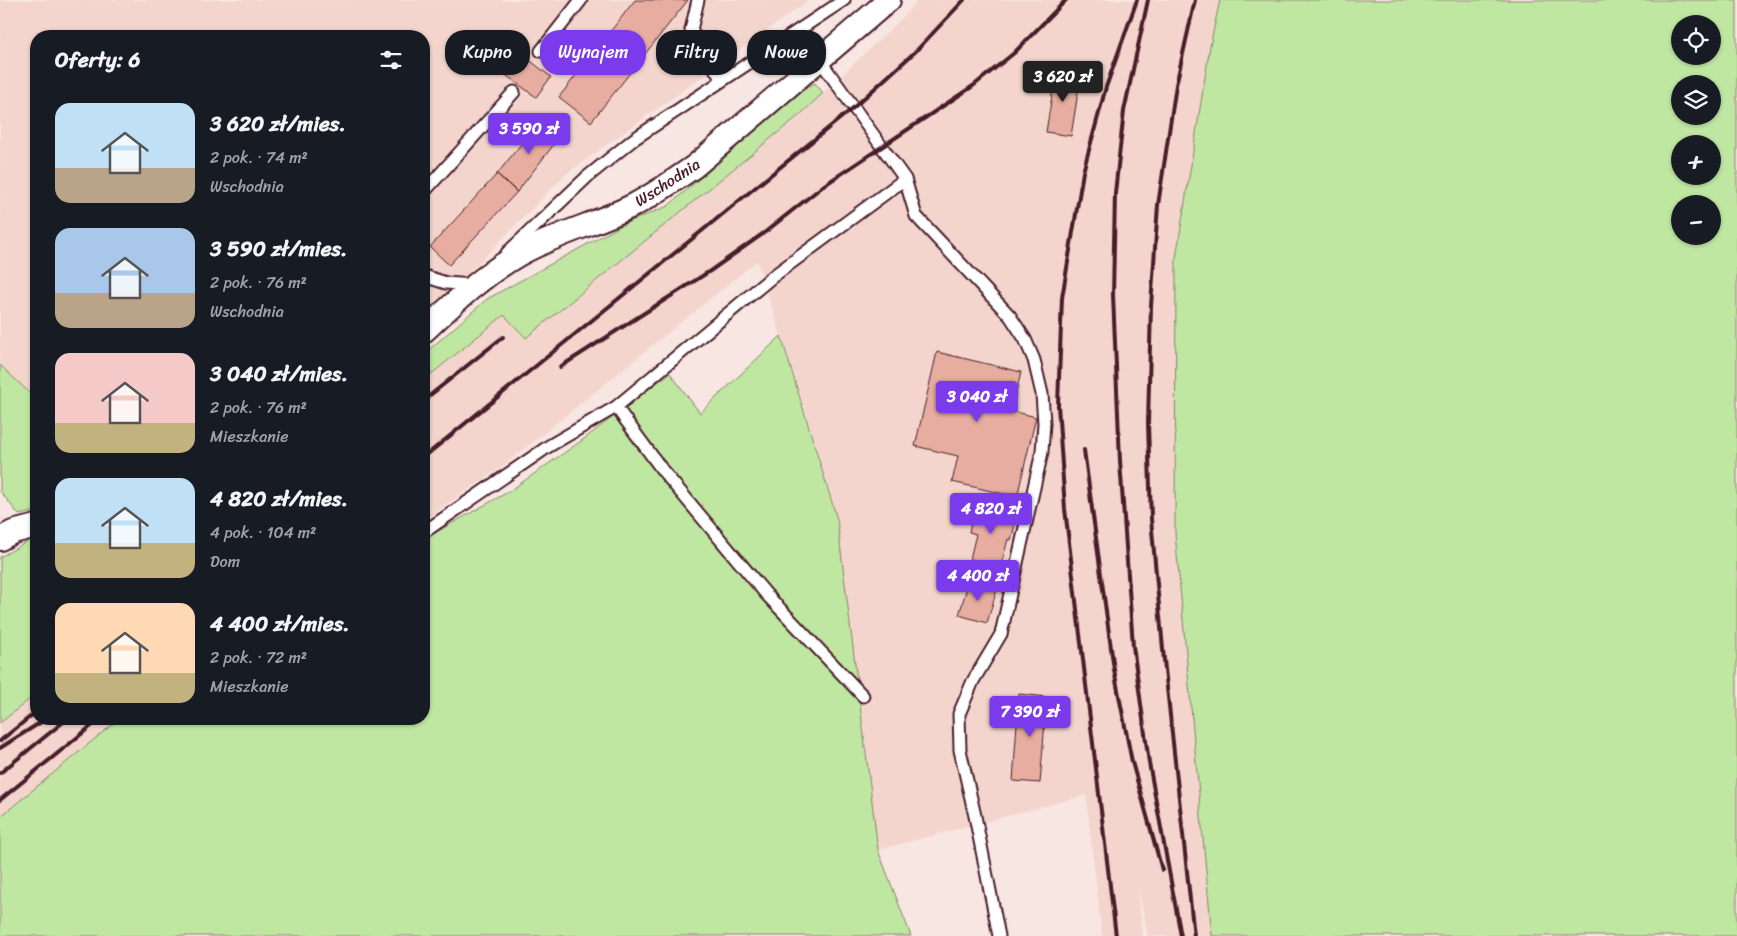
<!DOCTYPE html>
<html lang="pl">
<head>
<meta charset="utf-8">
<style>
  body { margin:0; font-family:Sriracha,sans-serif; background:#242831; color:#f1f3f6; height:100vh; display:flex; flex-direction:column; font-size:19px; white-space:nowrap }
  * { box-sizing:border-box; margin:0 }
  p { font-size:16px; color:#9ea1a6 }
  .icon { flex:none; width:28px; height:28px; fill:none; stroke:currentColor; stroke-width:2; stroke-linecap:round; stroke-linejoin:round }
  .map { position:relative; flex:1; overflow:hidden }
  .panel { position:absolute; left:30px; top:30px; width:400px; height:695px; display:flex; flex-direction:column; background:#171b24; border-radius:20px; box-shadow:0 1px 4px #0004 }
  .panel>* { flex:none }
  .guide { position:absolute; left:445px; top:30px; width:475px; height:45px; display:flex; gap:10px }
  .buttons { position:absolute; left:1671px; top:15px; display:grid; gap:10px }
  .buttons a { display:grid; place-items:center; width:50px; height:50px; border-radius:50%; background:#171b24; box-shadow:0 1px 4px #0004; font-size:25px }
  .price { position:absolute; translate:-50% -42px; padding:0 11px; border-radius:5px; background:#7c3aed; color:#fff; font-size:16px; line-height:32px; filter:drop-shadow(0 1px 2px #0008) }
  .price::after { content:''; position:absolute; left:50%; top:30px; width:15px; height:11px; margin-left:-8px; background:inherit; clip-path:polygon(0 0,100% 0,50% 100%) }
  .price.current { background:#222; color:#fff }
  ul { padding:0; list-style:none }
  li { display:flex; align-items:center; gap:15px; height:125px; padding:0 25px }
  li span { display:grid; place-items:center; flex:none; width:140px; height:100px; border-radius:15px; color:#555 }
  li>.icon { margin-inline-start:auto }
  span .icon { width:60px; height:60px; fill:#fffc; stroke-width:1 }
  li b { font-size:21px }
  h2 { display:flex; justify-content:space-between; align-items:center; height:60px; padding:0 25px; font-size:21px }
  .pill { padding:0 18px; border-radius:20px; background:#171b24; box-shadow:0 1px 4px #0004; font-size:18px; line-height:45px }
  .pill.current { background:#7c3aed; color:#fff }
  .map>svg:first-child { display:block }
</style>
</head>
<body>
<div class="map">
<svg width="1737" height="936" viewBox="0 0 1737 936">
  <rect width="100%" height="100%" fill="#f8e6e2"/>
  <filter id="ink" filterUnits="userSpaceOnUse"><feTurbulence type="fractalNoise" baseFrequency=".02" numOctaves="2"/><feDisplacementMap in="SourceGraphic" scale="10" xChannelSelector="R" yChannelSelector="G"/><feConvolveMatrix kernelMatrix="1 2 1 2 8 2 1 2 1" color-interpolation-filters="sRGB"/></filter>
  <g filter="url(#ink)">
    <path fill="#f3d5ce" d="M0,0H809L566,174L424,319V36H36V399L0,365Z
      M918,0H1220L1210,46L1176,258L1175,533L1212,936H1148L1137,884L1142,936H1102L1086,795L878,850L837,519L803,403L757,261L502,467L441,508L424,522V380L504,315L526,338L802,113L902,18Z
      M36,694V719H119L0,817V723Z"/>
    <path fill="#bfe7a2" stroke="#848366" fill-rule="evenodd" d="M1220,0H1737V936H1212L1175,533L1176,258L1210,46ZM1680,24H1712V56H1680ZM1680,84H1712V116H1680ZM1680,144H1712V176H1680ZM1680,204H1712V236H1680Z
      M815,83L823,93L802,113L526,338L504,315L424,380V354L487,299L624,224L668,206L797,94Z
      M781,336L837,519L878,850L911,936H0V817L119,719H424V539L508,492L584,439L670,373L700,413Z
      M0,365L36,399V511L19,515L0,491Z
      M36,537V694L0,723V557Z"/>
    <path fill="#e6ada0" stroke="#4a1f2b" d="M635,0H688L591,122L559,97Z
      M517,50L551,77L536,97L500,71Z
      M1056,70L1081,74L1071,136L1046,132Z
      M542,118L562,134L517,192L497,174Z
      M497,174L517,192L449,265L430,247Z
      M937,352L1021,372L1012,411L1036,417L1017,497L952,482L958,456L915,446Z
      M975,506L1017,517L1011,540L1008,539L1001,566L970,559L976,534L969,532Z
      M969,580L997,589L987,623L959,615Z
      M1019,694L1047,697L1040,783L1013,781Z"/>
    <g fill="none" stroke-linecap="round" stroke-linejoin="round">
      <g stroke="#4a1f2b" stroke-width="15">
        <path id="service" d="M698,0L691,30L722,80
          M799,31L905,179L916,216L1010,316L1025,339L1034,360L1042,394L1044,423L1042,452L1001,634L973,681L959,714L960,750L975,816L999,936
          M541,51L581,0
          M424,192L514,92
          M507,253L587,177L634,139L844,0
          M424,276L446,283L473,285
          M616,407L663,471L766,594L863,696
          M424,532L549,446L616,407L772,277L905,179"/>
      </g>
      <g stroke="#4a1f2b" stroke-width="26">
        <path id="minor" d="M424,331C454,303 482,276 518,255C555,234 596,224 634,205C655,194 675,180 695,166L889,0
          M0,539L13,532L36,526"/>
      </g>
      <use href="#service" stroke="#fff" stroke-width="11"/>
      <use href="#minor" stroke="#fff" stroke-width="22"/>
      <path stroke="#4a1f2b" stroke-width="4" d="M1148,0L1124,111L1115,193L1113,295L1120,461L1133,646L1149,763L1181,936
        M560,367L710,271L764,233L823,186L973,86L1014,53L1066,0
        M424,400L503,337
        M1084,450L1114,670L1132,762L1162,870
        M424,457L853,108L916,51L964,0
        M0,741L36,712
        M0,748L46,719
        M0,773L67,719
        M0,800L100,719
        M1116,936L1065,509L1058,405L1062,298L1083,172L1106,87L1137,0
        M1194,936L1164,660L1151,519L1148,423L1151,306L1158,205L1176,85L1195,0"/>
    </g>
  </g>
  <g text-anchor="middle" stroke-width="4" stroke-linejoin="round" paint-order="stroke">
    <g font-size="16" fill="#4a1f2b" stroke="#fff">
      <text transform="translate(667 182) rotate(-33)" y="6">Wschodnia</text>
    </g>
  </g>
</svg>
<div class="buttons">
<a><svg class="icon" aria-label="locate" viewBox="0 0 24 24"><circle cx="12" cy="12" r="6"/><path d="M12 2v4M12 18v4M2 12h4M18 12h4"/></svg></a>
<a><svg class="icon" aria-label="layers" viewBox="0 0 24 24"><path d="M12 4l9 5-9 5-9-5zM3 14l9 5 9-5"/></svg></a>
<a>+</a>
<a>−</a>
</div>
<b class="price current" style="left:1063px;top:103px">3 620 zł</b>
<b class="price" style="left:529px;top:155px">3 590 zł</b>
<b class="price" style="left:977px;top:423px">3 040 zł</b>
<b class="price" style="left:991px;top:535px">4 820 zł</b>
<b class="price" style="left:978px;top:602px">4 400 zł</b>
<b class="price" style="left:1030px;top:738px">7 390 zł</b>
<div class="guide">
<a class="pill">Kupno</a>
<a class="pill current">Wynajem</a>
<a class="pill">Filtry</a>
<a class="pill">Nowe</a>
</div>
<section class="panel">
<h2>Oferty: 6<svg class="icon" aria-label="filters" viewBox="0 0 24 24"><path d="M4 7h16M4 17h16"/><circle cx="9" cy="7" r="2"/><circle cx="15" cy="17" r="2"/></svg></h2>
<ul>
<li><span style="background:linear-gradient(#bfe0f5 65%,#b9a48a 0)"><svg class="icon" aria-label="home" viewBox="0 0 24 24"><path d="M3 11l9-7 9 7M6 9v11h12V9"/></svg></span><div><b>3 620 zł/mies.</b><p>2 pok. · 74 m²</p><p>Wschodnia</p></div></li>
<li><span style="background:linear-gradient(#a9c7e8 65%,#b9a48a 0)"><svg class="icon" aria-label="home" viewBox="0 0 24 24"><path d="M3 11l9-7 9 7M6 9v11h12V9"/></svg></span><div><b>3 590 zł/mies.</b><p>2 pok. · 76 m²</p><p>Wschodnia</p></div></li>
<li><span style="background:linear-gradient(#f6c9c9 70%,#c2b280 0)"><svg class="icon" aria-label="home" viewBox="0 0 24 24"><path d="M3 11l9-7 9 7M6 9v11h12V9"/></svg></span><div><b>3 040 zł/mies.</b><p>2 pok. · 76 m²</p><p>Mieszkanie</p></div></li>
<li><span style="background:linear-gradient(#bfe0f5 65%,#c2b280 0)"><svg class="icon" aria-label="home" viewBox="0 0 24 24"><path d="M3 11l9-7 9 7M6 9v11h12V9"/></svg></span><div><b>4 820 zł/mies.</b><p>4 pok. · 104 m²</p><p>Dom</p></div></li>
<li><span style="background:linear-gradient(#ffd9b3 70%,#c2b280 0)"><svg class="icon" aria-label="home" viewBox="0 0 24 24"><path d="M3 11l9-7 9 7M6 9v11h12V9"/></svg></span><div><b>4 400 zł/mies.</b><p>2 pok. · 72 m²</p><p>Mieszkanie</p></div></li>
</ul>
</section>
</div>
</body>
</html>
